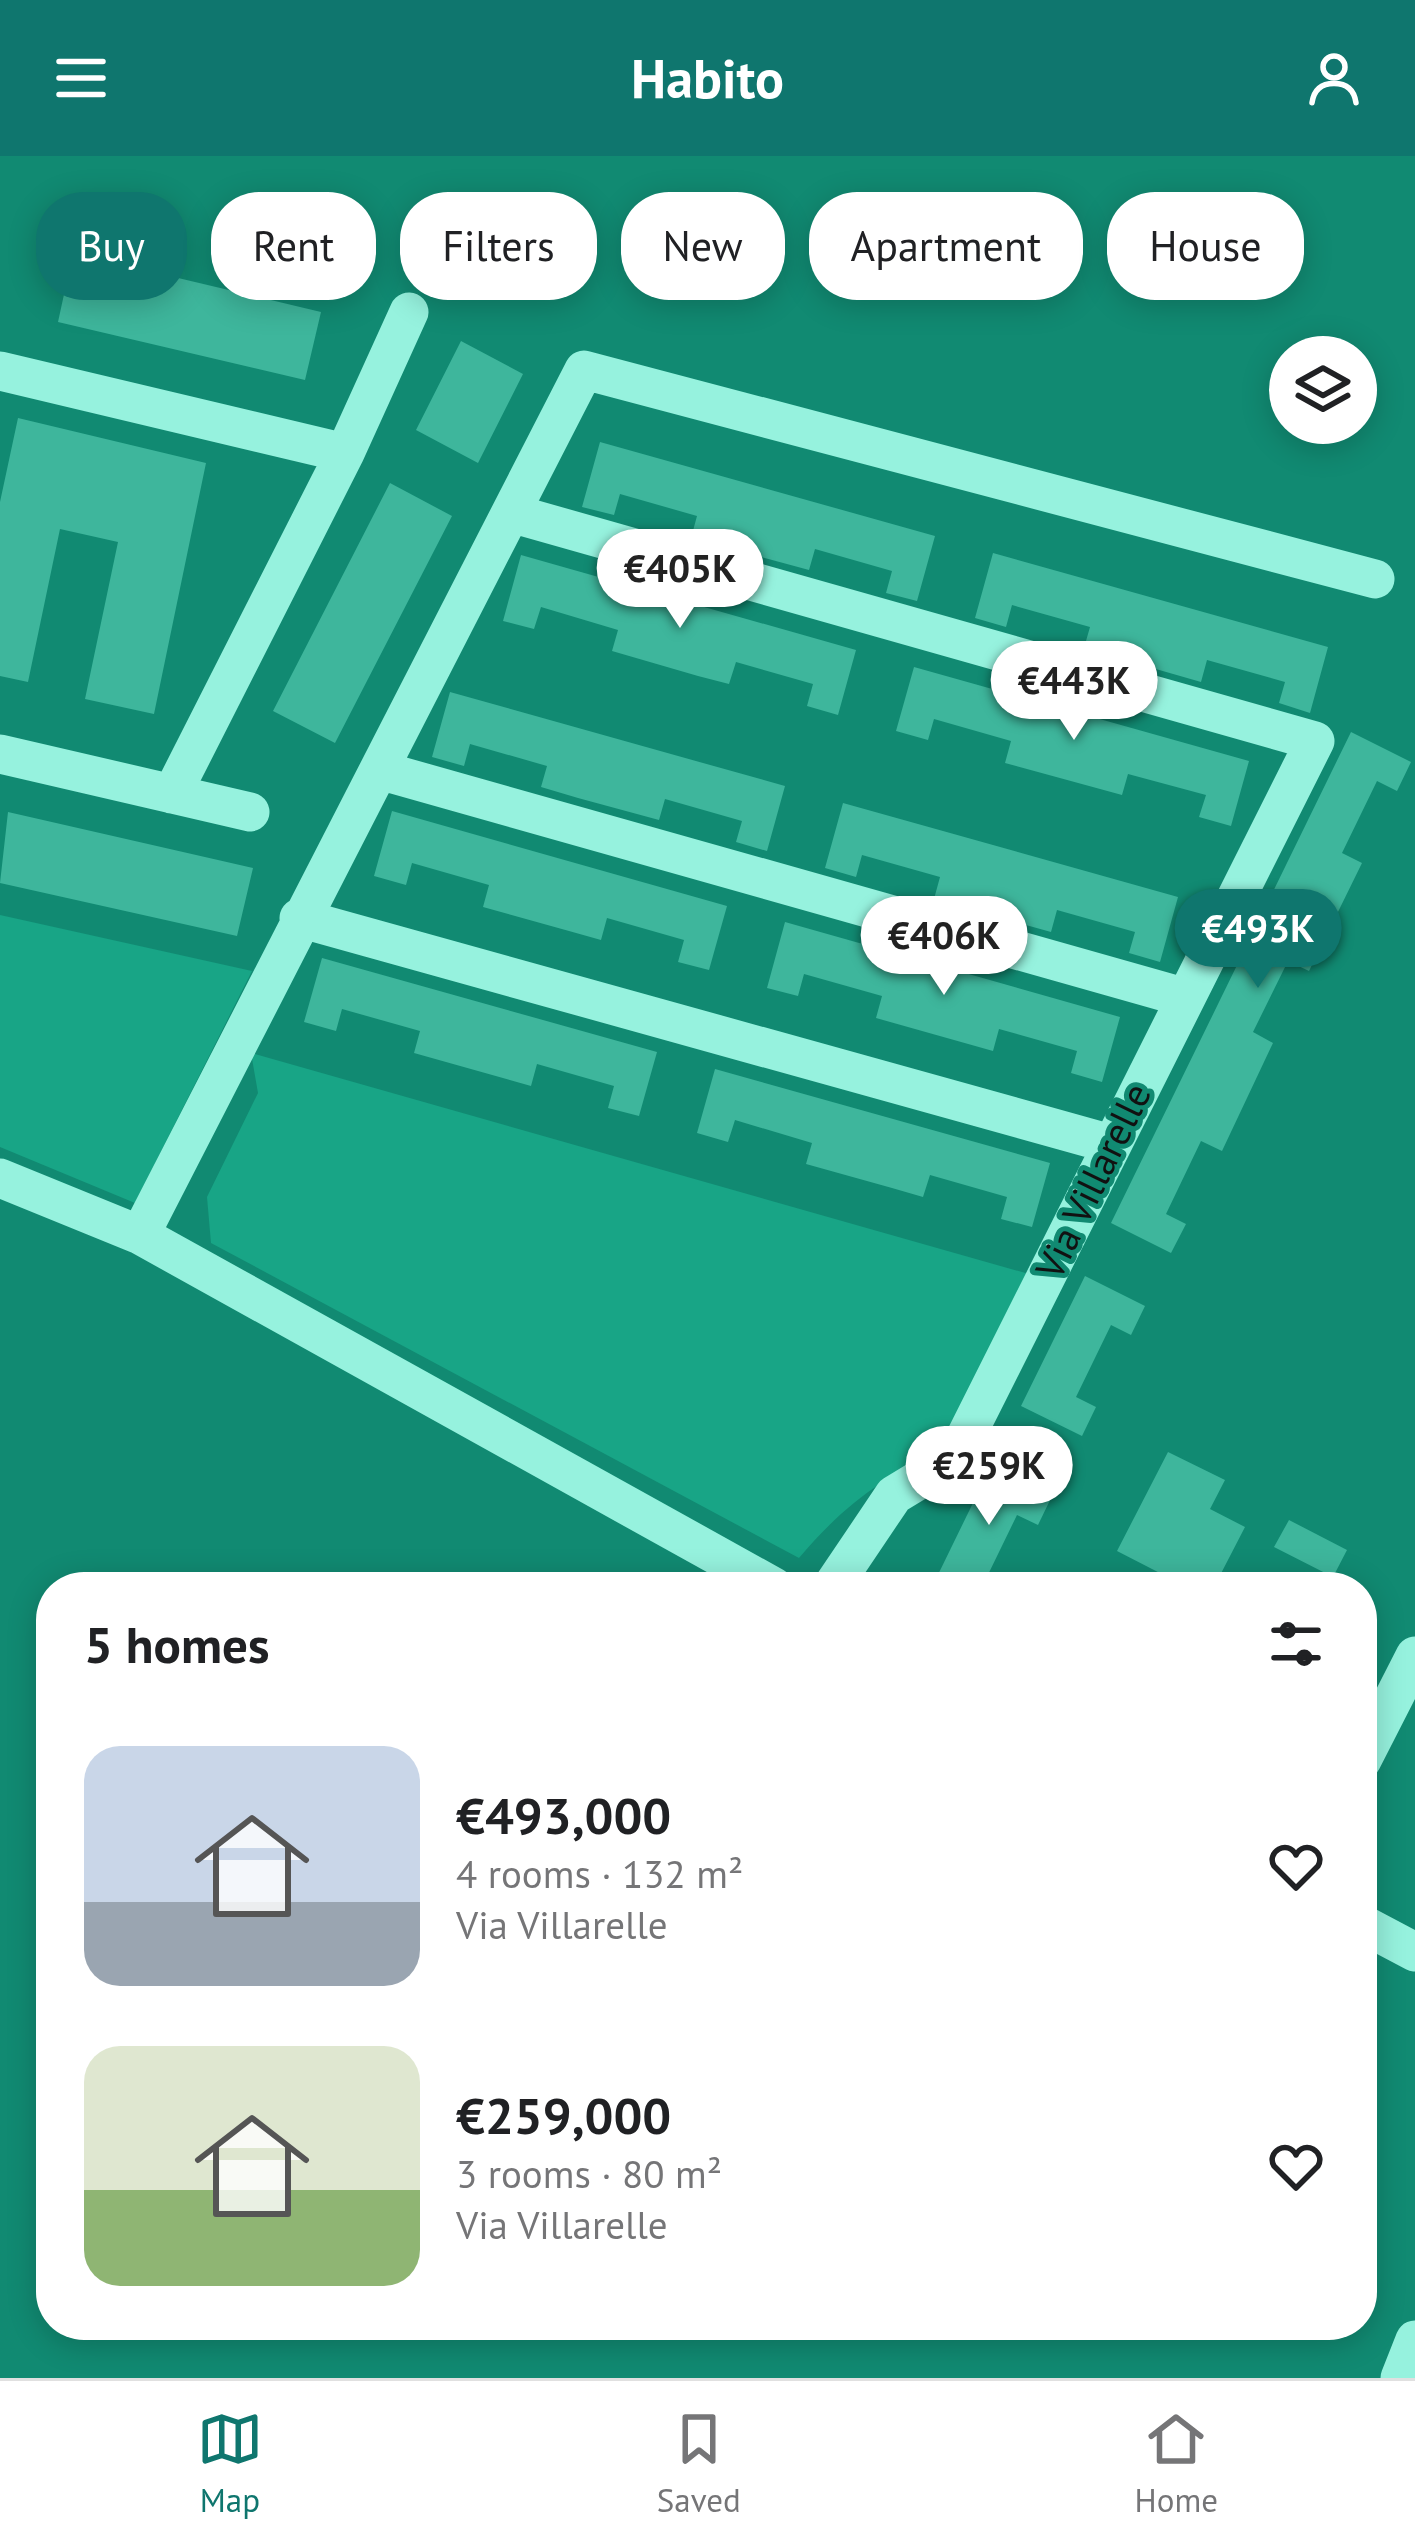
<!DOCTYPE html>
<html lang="en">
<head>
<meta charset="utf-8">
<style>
  body { margin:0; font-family:"PT Sans",sans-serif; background:#f2f2f2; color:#202124; height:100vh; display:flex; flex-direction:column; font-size:45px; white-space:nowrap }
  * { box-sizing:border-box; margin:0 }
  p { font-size:39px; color:#757577 }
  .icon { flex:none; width:66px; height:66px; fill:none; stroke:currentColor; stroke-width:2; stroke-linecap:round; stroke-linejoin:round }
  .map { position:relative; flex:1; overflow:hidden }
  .drawer { position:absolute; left:36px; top:1416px; width:1341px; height:768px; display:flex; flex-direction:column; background:#fff; border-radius:48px; box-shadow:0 6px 30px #0003 }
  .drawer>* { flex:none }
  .top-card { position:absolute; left:36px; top:36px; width:1344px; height:108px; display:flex; gap:24px }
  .controls { position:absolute; left:1269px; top:180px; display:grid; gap:24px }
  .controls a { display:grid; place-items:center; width:108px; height:108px; border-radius:50%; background:#fff; box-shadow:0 6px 30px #0003; font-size:60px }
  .price { position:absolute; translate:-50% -102px; padding:0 27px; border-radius:42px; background:#fff; color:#222; font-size:39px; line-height:78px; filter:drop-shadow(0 3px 6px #0008) }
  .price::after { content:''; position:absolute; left:50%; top:72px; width:36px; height:27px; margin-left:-18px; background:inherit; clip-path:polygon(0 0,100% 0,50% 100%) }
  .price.active { background:#0f766e; color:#fff }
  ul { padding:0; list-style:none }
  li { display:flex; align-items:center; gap:36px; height:300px; padding:0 48px }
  li span { display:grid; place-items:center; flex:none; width:336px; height:240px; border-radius:36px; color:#555 }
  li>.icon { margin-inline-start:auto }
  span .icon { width:144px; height:144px; fill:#fffc; stroke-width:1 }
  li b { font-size:51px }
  h2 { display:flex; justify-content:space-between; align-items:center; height:144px; padding:0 48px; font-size:51px }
  .tag { padding:0 42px; border-radius:48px; background:#fff; box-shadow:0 6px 30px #0003; font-size:42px; line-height:108px }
  .tag.active { background:#0f766e; color:#fff }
  header { display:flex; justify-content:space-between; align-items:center; height:156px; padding:0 48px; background:#0f766e; color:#fff; font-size:54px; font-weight:600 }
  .tab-bar { display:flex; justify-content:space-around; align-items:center; height:168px; border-top:3px solid #e0e0e0; background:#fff; font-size:33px; color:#757577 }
  .tab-bar a { display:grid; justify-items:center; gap:6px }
  .tab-bar .active { color:#0f766e }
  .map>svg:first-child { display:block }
</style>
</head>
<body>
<header><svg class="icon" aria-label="menu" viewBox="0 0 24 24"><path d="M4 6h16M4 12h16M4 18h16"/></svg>Habito<svg class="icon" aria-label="person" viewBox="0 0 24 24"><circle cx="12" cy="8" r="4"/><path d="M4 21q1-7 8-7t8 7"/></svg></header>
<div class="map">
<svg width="1415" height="2222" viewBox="0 0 1415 2222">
  <rect width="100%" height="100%" fill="#118a72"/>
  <path fill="#18a586" d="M0,759L252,815L135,1047L0,991Z
    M251,897L1029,1118L944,1294C884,1319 841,1352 799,1402L211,1087L207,1041L258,937Z"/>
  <path fill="#3eb69c" d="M73,97L321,156L305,224L58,166Z
    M461,185L523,218L478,307L416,274Z
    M18,262L206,307L154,558L85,543L118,386L60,373L28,526L0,520V346Z
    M600,286L935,380L917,445L886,437L892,415L815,393L809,414L691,382L697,360L620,338L614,359L582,351Z
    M390,327L452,360L335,587L273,555Z
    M993,397L1328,491L1310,557L1279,547L1285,526L1207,504L1201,526L1121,503L1084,492L1090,471L1012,449L1006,471L975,462Z
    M521,399L856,494L838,559L807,550L813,528L736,506L729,528L698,520L612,495L618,474L541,451L534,473L503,465Z
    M914,511L1249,605L1231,670L1199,661L1206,639L1128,618L1122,639L1005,607L1011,585L934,563L928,584L896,575Z
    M450,536L785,630L767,695L736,686L742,665L665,643L659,664L578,642L541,631L547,610L470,588L464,610L432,601Z
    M1351,576L1411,606L1397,635L1377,625L1342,697L1362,707L1309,815L1288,805L1253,876L1273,887L1222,995L1201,985L1166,1058L1186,1068L1171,1097L1111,1067Z
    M843,647L1178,741L1160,806L1129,797L1135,776L1057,754L1051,776L934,743L940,721L862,699L856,721L825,712Z
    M392,655L727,750L709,814L678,806L684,784L607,762L601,784L569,775L483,751L489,729L412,707L406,729L374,720Z
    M8,656L253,712L237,780L0,727Z
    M785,766L1120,861L1102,926L1071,917L1077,895L999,873L993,895L876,862L882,840L804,818L798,840L767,832Z
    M322,802L657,896L639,960L608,952L614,930L537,908L531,930L414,897L420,875L342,853L336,875L304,866Z
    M715,913L1050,1007L1032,1071L1001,1063L1007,1041L930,1019L923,1041L892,1032L806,1008L812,987L735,964L728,986L697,977Z
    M1085,1120L1145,1150L1131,1179L1111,1169L1076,1241L1096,1251L1082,1280L1021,1250Z
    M1168,1296L1225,1324L1210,1353L1245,1371L1214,1431H1187L1117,1395Z
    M991,1310L1052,1340L1038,1369L1017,1359L982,1431H932Z
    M1289,1364L1347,1394L1333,1421L1274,1391Z"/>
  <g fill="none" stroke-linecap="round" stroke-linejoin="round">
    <path stroke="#96f2de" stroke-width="39" d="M0,215L345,297
      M511,357L1315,585L955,1302L894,1339L832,1431
      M0,598L250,656
      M379,614L1183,841
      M172,638L345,297L409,156
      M299,762L1111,988
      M0,1022L140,1079L774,1431
      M140,1079L584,214L1375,423
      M1362,1604L1415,1500
      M1362,1768L1415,1796
      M1400,2222L1415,2184"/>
  </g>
  <g text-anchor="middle" stroke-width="10" stroke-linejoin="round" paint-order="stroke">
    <g font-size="39" fill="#111" stroke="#118a72">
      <text transform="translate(1093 1025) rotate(-64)" y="14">Via Villarelle</text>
    </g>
  </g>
</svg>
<div class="controls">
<a><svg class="icon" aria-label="layers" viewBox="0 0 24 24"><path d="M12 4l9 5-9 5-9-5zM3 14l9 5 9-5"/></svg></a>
</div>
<b class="price" style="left:680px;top:475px">€405K</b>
<b class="price" style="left:1074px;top:587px">€443K</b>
<b class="price active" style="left:1258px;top:835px">€493K</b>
<b class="price" style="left:944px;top:842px">€406K</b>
<b class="price" style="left:989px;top:1372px">€259K</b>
<div class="top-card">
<a class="tag active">Buy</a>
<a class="tag">Rent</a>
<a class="tag">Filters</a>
<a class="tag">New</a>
<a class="tag">Apartment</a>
<a class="tag">House</a>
</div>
<section class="drawer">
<h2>5 homes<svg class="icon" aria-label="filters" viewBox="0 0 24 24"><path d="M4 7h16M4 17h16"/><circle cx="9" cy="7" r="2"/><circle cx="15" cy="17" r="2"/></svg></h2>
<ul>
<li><span style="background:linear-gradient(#c9d6e8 65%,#9aa5b1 0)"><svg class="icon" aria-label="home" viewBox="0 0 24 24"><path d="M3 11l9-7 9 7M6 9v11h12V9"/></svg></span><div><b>€493,000</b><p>4 rooms · 132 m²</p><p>Via Villarelle</p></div><svg class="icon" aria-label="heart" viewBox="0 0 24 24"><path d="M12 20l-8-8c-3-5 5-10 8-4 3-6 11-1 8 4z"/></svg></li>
<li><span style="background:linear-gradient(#dfe7d0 60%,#8fb573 0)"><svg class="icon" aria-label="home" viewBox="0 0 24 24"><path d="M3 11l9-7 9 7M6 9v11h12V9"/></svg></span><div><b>€259,000</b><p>3 rooms · 80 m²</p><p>Via Villarelle</p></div><svg class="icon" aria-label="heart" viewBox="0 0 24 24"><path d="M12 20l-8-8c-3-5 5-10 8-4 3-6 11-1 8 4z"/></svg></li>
</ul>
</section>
</div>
<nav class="tab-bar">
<a class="active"><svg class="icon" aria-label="map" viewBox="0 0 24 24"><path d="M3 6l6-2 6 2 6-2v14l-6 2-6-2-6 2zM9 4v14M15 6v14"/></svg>Map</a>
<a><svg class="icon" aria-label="saved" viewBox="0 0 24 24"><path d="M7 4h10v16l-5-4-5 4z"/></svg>Saved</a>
<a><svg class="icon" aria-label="home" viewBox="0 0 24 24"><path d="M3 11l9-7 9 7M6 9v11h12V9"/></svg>Home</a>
</nav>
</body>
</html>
